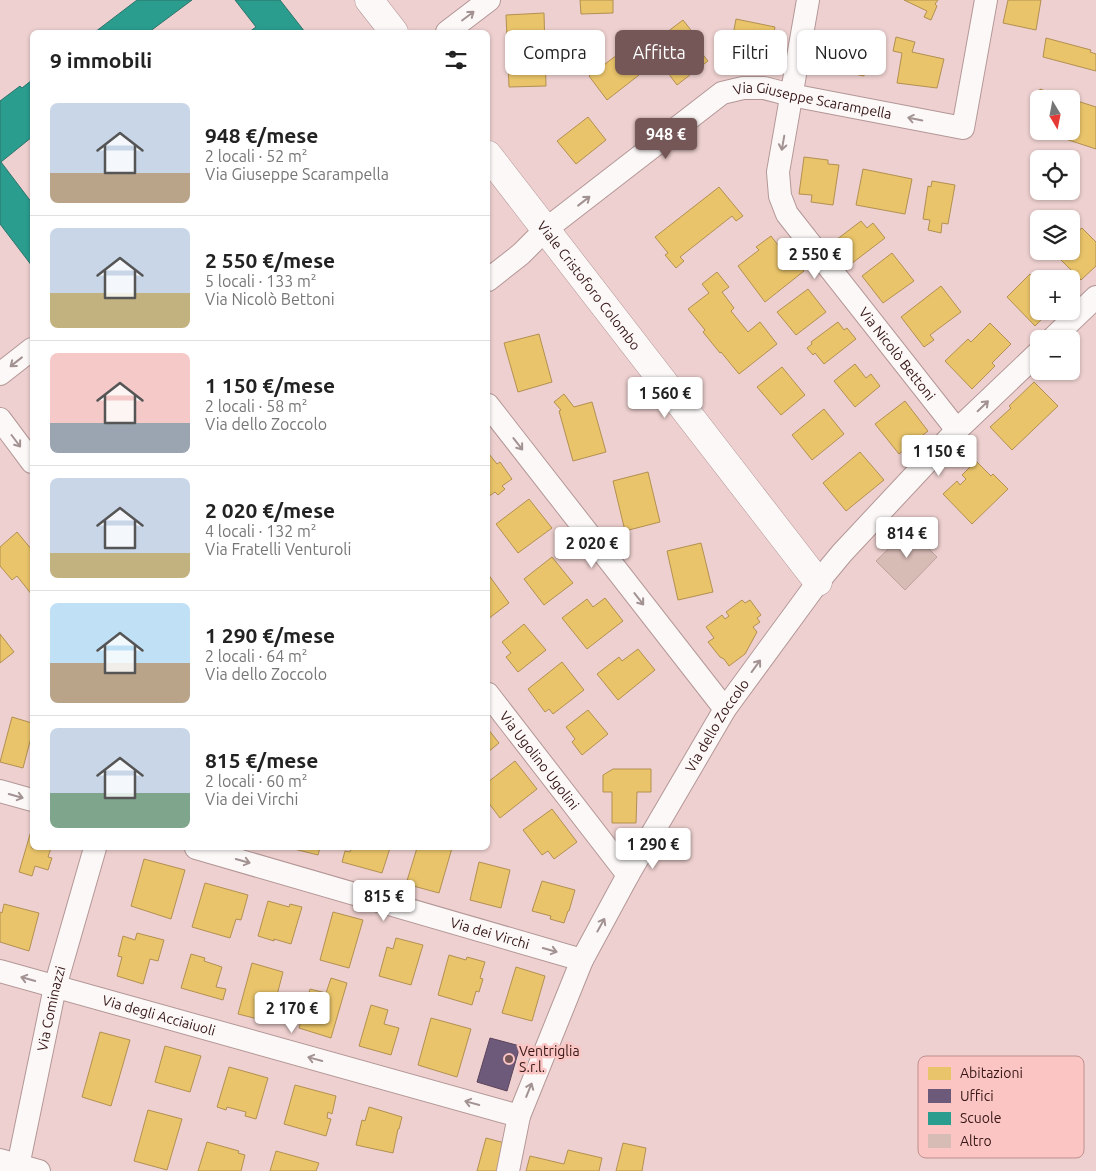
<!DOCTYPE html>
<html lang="it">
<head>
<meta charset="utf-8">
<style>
  body { margin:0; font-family:Ubuntu,sans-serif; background:#f2f2f2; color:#222; height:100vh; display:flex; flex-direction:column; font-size:19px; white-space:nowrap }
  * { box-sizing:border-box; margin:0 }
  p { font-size:16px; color:#767676 }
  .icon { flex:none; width:28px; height:28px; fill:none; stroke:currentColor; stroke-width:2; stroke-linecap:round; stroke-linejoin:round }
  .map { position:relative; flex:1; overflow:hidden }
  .drawer { position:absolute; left:30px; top:30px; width:460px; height:820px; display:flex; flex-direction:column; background:#fff; border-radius:8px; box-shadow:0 1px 4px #0004 }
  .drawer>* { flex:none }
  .guide { position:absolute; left:505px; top:30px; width:475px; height:45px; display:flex; gap:10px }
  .needle { width:32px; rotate:170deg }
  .buttons { position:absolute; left:1030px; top:90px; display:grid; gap:10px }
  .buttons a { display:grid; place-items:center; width:50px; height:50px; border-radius:8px; background:#fff; box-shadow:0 1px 4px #0004; font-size:25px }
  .price { position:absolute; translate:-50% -42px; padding:0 11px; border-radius:5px; background:#fff; color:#222; font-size:16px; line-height:32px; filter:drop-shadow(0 1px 2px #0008) }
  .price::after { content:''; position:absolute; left:50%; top:30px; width:15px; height:11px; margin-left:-8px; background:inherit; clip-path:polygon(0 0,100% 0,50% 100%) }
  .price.on { background:#765757; color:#fff }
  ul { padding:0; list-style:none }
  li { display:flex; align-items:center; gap:15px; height:125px; padding:0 20px }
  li+li { border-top:1px solid #e0e0e0 }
  li span { display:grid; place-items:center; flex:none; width:140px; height:100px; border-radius:8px; color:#555 }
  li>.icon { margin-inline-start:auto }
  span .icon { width:60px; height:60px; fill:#fffc; stroke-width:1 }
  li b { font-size:21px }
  h2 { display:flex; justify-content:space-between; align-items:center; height:60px; padding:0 20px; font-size:21px }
  .chip { padding:0 18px; border-radius:8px; background:#fff; box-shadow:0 1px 4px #0004; font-size:18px; line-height:45px }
  .chip.on { background:#765757; color:#fff }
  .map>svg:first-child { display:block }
</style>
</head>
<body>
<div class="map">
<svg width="1096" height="1171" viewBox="0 0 1096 1171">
  <rect width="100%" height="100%" fill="#edd0cf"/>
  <path fill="#e9c46a" stroke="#b39051" d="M580,0H613V13L581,14Z
    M904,0H938L935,4L937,6L931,20L924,17L927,11Z
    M1008,0H1041L1036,30L1003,23Z
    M544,13L546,86L509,87L506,15Z
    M736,19L775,27L769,58L730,51Z
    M683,20L694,34L689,37L708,61L677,85L659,61L665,57L654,42Z
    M896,37L915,42L912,52L944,59L937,88L897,83L902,53L893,51Z
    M1046,38L1091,50L1090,52L1096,54V71L1043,57Z
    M830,39L869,46L864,76L825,68Z
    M621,52L639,75L607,100L589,76Z
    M1040,89L1048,92L1070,99H1039V115L1032,113Z
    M1071,99L1096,107V149L1041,131H1071Z
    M588,117L606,140L576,164L557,141Z
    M804,157L828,160V164L839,165L833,205L811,202L812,195L799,194Z
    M863,169L912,179L905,214L856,205Z
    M932,181L955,185L948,224L942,223L941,233L928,230L930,220L923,219L928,186L931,187Z
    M719,187L743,216L736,221L732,216L680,257L684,261L676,268L665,255L668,253L655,237Z
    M861,221L867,228L873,223L885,238L851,264L840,248L841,247L836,240Z
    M1071,224L1078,231L1082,228L1096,242V266L1081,280L1055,254L1058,251H1071Z
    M771,236L787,257L791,253L804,271L765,302L738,266L759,250L756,247Z
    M892,253L914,281L883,303L862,276Z
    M717,272L729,287L722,292L734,308L731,311L748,332L760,322L777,344L739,374L721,352L720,353L703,332L705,330L688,309L709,293L702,284Z
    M1030,274L1039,283V311H1050L1035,326L1007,297Z
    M941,286L961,312L930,335L934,340L924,347L901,317Z
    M808,289L826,312L796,335L777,312Z
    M838,322L844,330L847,328L856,339L824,364L815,353L813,355L807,348L812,344L811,342Z
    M990,323L1011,344L992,363L995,366L972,389L945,361L968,339L971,342Z
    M539,334L552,382L518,392L504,343Z
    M855,364L866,378L871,374L880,386L855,407L834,381Z
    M782,367L805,395L781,415L757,387Z
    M1034,382L1058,406L1012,450L990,427L1011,408L1009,406Z
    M564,394L574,407L592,402L606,452L573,461L559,411L561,410L554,402Z
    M905,401L928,431L899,454L875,424Z
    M824,409L844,434L812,460L792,435Z
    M860,452L884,480L846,511L823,483Z
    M489,454L497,464L500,462L512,479L502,486L505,489L498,495L495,492L488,497V456Z
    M976,461L991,476L993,474L1008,489L972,524L943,494L957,481L960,485L966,479L962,475Z
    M648,472L660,522L625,531L613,481Z
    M529,499L552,528L518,553L496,524Z
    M17,532L32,550V595L17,576L12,580L0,566V547Z
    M701,543L713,592L678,600L667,551Z
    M552,557L573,583L544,605L524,579Z
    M488,574L509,603L488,619Z
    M605,598L623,621L587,649L562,618L587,599L593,607Z
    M742,600L745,603L750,600L761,615L757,618L760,622L753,627L757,632L745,654L729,666L724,659L720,657L708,642L714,638L706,627L722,615L725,619L729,616L726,612Z
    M524,624L546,650L518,672L506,657L511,653L502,642Z
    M0,634L14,652L0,663Z
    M638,649L655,670L618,700L597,674L619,657L622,661Z
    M562,662L584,690L553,714L549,709L545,712L528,689Z
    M588,710L608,734L582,755L572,742L575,739L566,727Z
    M12,717L32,723V734L23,768L0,762Z
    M488,729L499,743L488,752Z
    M515,761L537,789L500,818L488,802V782Z
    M613,769H651V792H637L636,823H612V792H603V775Z
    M552,809L577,842L554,859L548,851L542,855L523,830Z
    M31,831L32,832V848H51L48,857L52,858L48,870L35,866L32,876L19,872Z
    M290,848H320L318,855Z
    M351,848H390L382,873L342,862L345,851L350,852Z
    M417,848H452L439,893L406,884Z
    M144,859L185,870L171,919L131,906Z
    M479,862L510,870L501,908L470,900Z
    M542,881L575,890L569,911H568L564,923L550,919L551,916L532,911Z
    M205,883L248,895L241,920L236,919L230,938L192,927Z
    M268,901L289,907L290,904L302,907L291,944L274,939V941L258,936Z
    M4,904L39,913L29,951L0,942V912L2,913Z
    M333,912L363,920L349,968L320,960Z
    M137,933L164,940L158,961L150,959L143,984L117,976L122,957L118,956L123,936L135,940Z
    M396,938L423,945L411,985L379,976L387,947L393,949Z
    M191,954L205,958L204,961L222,967L216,987L226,989L223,1000L181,988Z
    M449,955L466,960L467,957L485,962L480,978L483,979L479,992L476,991L472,1005L438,995Z
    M252,963L283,972L270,1022L238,1014Z
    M516,967L545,976L532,1021L502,1013Z
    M331,978L347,983L331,1038L299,1028L310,989L326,993Z
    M371,1005L388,1010L384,1024L399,1028L391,1055L359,1046Z
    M431,1018L471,1029L457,1077L418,1065Z
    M100,1032L130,1040L111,1106L82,1097Z
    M165,1046L201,1056L190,1092L155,1082Z
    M229,1067L268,1078L256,1119L245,1116L246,1112L227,1107L226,1110L217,1107Z
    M295,1085L336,1096L332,1114L328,1112L327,1118L331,1119L326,1136L284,1124Z
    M369,1107L402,1117L399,1129H398L393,1153L356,1145L362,1120L365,1121Z
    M148,1110L182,1119L167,1170L134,1161Z
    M486,1138L505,1143L498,1171H477Z
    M207,1142L239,1151L238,1153L245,1155L241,1171H198Z
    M623,1143L646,1148L642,1171H616Z
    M568,1150L602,1158L599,1171H526L530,1156L564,1164Z
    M276,1151L319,1163L316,1171H270Z"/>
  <path fill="#6d597a" stroke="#5c455c" d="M490,1038L520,1046L507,1091L477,1082Z"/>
  <path fill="#2a9d8f" stroke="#2e746b" d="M137,0H192L149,32H95Z
    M235,0H280L305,32H249L256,27Z
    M32,80V137L1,162L32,203V266L0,224V101L20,86L22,88Z"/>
  <path fill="#d7bbb5" stroke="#bea29c" d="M909,529L937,557L905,590L876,561Z"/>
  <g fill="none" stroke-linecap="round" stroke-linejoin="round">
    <g stroke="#b39796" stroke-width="24">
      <g id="minor">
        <path id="s1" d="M808,0L778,172L780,196L787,214L957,430"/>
        <path d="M447,32L489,0"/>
        <path id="s2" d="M488,280L521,254L545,230L722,93L743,88H764L791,95L963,128L986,0"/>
        <path d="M1052,339L1096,297"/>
        <path d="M0,374L32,349"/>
        <path d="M488,405L725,709"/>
        <path d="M0,419L32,462"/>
        <path id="s3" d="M488,694L628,875"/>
        <path d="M0,791L32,800"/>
        <path id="s4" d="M196,848L582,960"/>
        <path id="s5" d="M0,971L519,1116"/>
        <path d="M0,1160L39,1171"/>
        <path id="s6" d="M17,1171L55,987L95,848"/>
        <path id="s7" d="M508,1171L519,1116L582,960L628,875L725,709L818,582L842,553L957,430L1039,352"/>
      </g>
    </g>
    <g stroke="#b39796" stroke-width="29">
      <g id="tertiary">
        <path d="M369,0L394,32"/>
        <path id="s8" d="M488,155L818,582"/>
      </g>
    </g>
    <use href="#minor" stroke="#fcf8f8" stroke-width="22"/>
    <use href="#tertiary" stroke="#fcf8f8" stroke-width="28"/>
  </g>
  <defs><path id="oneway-shaft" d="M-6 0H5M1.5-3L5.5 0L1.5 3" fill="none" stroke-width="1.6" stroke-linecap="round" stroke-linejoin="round" transform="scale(1.25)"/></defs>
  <g stroke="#a39292">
    <use href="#oneway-shaft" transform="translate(468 16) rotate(-37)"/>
    <use href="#oneway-shaft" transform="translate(915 119) rotate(-169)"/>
    <use href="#oneway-shaft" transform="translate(783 143) rotate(100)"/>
    <use href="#oneway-shaft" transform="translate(584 201) rotate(-38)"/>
    <use href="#oneway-shaft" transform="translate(16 362) rotate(142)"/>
    <use href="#oneway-shaft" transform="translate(983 406) rotate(-44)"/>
    <use href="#oneway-shaft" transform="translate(16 441) rotate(53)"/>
    <use href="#oneway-shaft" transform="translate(518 444) rotate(52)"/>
    <use href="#oneway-shaft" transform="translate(639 599) rotate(52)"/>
    <use href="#oneway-shaft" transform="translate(756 666) rotate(-54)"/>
    <use href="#oneway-shaft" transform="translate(16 796) rotate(16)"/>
    <use href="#oneway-shaft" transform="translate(243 861) rotate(16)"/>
    <use href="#oneway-shaft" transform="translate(601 925) rotate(-61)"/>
    <use href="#oneway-shaft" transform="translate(550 950) rotate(16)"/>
    <use href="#oneway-shaft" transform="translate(28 979) rotate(-164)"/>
    <use href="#oneway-shaft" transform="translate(315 1059) rotate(-165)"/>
    <use href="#oneway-shaft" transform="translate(529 1090) rotate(-68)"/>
    <use href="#oneway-shaft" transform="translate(472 1103) rotate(-165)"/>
  </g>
  <circle fill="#765757" stroke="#fac5c2" stroke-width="2" cx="509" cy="1059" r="5"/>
  <g text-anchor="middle" stroke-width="5" stroke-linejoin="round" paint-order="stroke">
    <g font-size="14" fill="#361616" stroke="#fac5c2">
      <text dy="5" stroke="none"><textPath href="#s2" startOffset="392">Via Giuseppe Scarampella</textPath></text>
      <text dy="5" stroke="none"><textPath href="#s8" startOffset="165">Viale Cristoforo Colombo</textPath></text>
      <text dy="5" stroke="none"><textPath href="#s1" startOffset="396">Via Nicolò Bettoni</textPath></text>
      <text dy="5" stroke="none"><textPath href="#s7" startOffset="495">Via dello Zoccolo</textPath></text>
      <text dy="5" stroke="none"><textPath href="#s3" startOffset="84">Via Ugolino Ugolini</textPath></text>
      <text dy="5" stroke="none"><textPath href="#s4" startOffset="306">Via dei Virchi</textPath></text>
      <text dy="5" stroke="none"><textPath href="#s6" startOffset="166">Via Cominazzi</textPath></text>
      <text dy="5" stroke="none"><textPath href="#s5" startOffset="165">Via degli Acciaiuoli</textPath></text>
    </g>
    <g font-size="14" fill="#361616" stroke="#fac5c2" text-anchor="start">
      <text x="519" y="1056">Ventriglia<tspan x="519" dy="16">S.r.l.</tspan></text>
    </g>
  </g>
  <rect x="918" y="1056" width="166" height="102" rx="8" fill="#fac5c2" stroke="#bf908e" stroke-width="1"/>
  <rect x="928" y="1067" width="23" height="13" fill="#e9c46a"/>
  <rect x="928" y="1089" width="23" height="14" fill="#6d597a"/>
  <rect x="928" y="1112" width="23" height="13" fill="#2a9d8f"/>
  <rect x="928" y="1134" width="23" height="14" fill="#d7bbb5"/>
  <g font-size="14" fill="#361616">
    <text x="960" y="1078">Abitazioni</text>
    <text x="960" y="1101">Uffici</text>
    <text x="960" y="1123">Scuole</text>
    <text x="960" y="1146">Altro</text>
  </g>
</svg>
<div class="buttons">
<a><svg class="needle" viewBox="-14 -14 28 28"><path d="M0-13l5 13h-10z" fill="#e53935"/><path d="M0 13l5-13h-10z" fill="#767676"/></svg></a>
<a><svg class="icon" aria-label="locate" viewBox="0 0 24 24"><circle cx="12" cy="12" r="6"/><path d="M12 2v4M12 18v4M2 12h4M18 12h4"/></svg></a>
<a><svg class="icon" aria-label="layers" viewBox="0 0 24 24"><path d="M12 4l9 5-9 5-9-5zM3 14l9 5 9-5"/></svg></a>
<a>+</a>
<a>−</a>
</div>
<b class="price on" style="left:666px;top:160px">948 €</b>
<b class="price" style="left:815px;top:280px">2 550 €</b>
<b class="price" style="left:665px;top:419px">1 560 €</b>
<b class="price" style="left:939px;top:477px">1 150 €</b>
<b class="price" style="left:907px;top:559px">814 €</b>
<b class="price" style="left:592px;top:569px">2 020 €</b>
<b class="price" style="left:653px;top:870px">1 290 €</b>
<b class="price" style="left:384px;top:922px">815 €</b>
<b class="price" style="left:292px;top:1034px">2 170 €</b>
<div class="guide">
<a class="chip">Compra</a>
<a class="chip on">Affitta</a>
<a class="chip">Filtri</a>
<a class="chip">Nuovo</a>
</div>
<section class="drawer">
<h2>9 immobili<svg class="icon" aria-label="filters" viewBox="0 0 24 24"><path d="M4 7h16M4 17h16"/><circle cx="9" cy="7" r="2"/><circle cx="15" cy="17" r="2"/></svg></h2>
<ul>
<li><span style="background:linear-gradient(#c9d6e8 70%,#b9a48a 0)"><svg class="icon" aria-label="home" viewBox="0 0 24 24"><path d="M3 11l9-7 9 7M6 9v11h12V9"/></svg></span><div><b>948 €/mese</b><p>2 locali · 52 m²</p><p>Via Giuseppe Scarampella</p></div></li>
<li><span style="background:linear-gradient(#c9d6e8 65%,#c2b280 0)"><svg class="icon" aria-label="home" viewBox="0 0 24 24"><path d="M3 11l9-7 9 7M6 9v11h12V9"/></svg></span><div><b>2 550 €/mese</b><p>5 locali · 133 m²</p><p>Via Nicolò Bettoni</p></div></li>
<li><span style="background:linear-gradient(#f6c9c9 70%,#9aa5b1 0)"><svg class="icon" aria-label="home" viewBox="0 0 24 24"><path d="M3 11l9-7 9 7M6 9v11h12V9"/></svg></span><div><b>1 150 €/mese</b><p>2 locali · 58 m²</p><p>Via dello Zoccolo</p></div></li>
<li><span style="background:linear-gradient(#c9d6e8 75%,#c2b280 0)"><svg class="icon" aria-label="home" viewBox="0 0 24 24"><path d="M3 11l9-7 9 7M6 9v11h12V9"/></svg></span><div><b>2 020 €/mese</b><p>4 locali · 132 m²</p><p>Via Fratelli Venturoli</p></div></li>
<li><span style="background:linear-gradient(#bfe0f5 60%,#b9a48a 0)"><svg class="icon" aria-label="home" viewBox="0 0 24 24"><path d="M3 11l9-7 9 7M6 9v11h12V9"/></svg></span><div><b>1 290 €/mese</b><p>2 locali · 64 m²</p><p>Via dello Zoccolo</p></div></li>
<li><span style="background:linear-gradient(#c9d6e8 65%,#7fa58c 0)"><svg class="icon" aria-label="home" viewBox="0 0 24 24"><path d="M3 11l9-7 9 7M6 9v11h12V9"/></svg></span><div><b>815 €/mese</b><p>2 locali · 60 m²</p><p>Via dei Virchi</p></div></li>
</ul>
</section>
</div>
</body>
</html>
